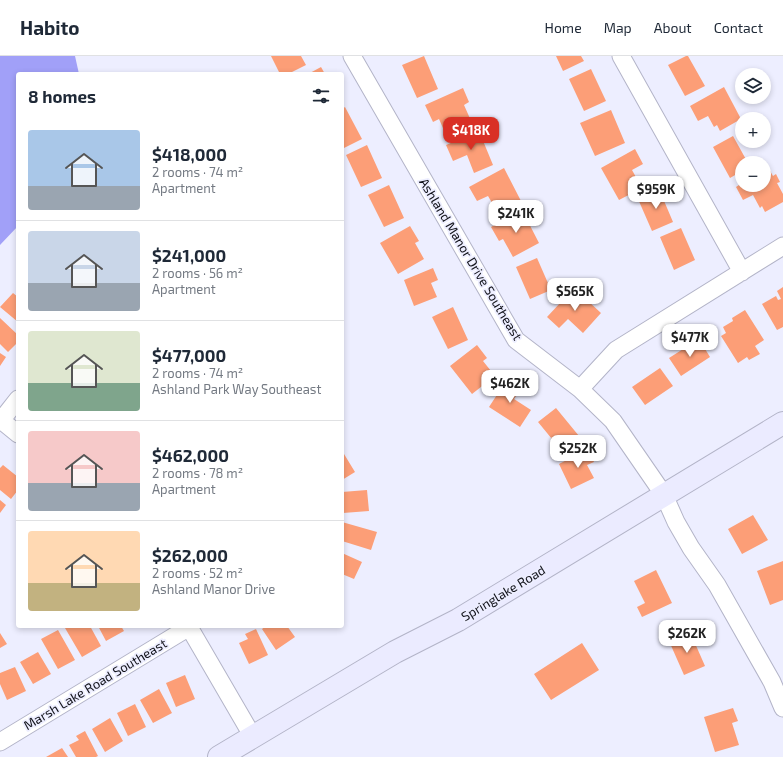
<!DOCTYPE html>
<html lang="en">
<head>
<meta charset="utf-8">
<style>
  body { margin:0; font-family:"Exo 2",sans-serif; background:#f6f6f7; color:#1f2937; height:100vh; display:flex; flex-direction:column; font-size:15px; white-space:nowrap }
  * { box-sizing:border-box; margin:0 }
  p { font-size:13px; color:#747a83 }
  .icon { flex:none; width:22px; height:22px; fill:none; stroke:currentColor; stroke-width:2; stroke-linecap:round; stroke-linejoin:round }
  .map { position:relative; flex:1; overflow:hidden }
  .panel { position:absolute; left:16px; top:16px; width:328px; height:556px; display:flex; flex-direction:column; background:#fff; border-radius:4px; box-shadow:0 2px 6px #0003 }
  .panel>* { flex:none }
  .tools { position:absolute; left:735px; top:12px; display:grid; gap:8px }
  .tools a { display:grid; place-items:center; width:36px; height:36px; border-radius:50%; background:#fff; box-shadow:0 2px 6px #0003; font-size:20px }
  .price { position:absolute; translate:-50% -34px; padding:0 9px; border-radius:8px; background:#fff; color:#222; font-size:13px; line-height:26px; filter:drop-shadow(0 1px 2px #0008) }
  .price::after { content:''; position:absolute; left:50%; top:24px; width:12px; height:9px; margin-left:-6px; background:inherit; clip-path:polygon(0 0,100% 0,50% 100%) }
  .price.selected { background:#d93025; color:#fff }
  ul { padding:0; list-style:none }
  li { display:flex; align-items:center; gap:12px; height:100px; padding:0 12px }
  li+li { border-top:1px solid #e0e1e3 }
  li span { display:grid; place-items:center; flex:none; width:112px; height:80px; border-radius:4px; color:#555 }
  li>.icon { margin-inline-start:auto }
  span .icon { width:48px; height:48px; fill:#fffc; stroke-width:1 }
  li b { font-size:17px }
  h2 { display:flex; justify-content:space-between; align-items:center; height:48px; padding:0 12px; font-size:17px }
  header { display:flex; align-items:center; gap:24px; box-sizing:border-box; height:56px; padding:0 20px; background:#fff; border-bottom:1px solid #e0e1e3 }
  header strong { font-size:19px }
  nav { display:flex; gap:22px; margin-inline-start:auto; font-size:14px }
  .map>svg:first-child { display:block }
</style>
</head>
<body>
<header>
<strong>Habito</strong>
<nav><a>Home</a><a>Map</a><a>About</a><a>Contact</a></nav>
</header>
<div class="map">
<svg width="783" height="701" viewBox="0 0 783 701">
  <rect width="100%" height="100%" fill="#edeeff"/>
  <path fill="#a1a0f8" d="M0,0H75L79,18H18V170L0,189Z"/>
  <path fill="#fc9e77" d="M271,0H301L306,9L288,18H280Z
    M424,0L438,33L417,42L402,9Z
    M556,0H581L584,5L563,15Z
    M686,0H688L705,30L685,40L668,9Z
    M321,11L325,18H308Z
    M591,13L606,45L584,55L569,23Z
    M724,31L741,63L720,75L717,69L714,71L708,60L698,65L690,50Z
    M463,32L469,46L464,49L472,67L446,79L439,63L433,66L425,49Z
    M345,51L362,83L342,93V53Z
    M611,54L625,87L595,100L580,67Z
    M479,75L493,109L474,117L467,99L453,105L446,89Z
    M733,80L748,107H742V115L730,122L713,91Z
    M367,89L382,122L361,131L346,99Z
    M635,93L643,108L632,114L642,132L619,144L601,112Z
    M504,112L521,145L498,157L488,140L477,145L469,131Z
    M769,113L773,120L776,118L780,126L777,127L783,138V146L765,156L762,150L760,152L753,139L743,144L736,131L742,127V129H764V115Z
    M389,129L404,162L384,171L368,139Z
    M659,133L673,166L652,175L638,143Z
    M522,154L539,187L513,201L503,183L499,185L491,171Z
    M410,170L419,185L415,187L424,203L398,218L380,187Z
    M681,172L695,204L674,214L660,181Z
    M537,202L551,234L530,243L516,211Z
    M433,212L438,224L431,227L437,241L414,250L404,224Z
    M783,231V271L777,274L762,248L776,240L778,244L781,243L777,235Z
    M574,232L601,257L583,277L568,263L559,272L547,261Z
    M13,237L18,241V266L0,251Z
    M453,251L468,284L448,293L432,261Z
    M745,254L764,284L755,290L760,298L749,304L747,301L738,307L721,280L726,277L723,271L733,265L732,262Z
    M0,262L18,279V286L8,296L0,288Z
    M699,283L710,301L681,320L669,302Z
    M477,289L487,302L483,305L495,320L472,338L450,310Z
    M0,297L6,301L0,310Z
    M660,312L673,330L645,349L632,331Z
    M508,322L522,331L514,343L531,354L520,371L489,351Z
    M556,352L579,380L561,394L538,366Z
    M588,393L594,406L587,409L594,422L571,433L559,408Z
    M344,398L355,416L342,424V400Z
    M3,409L18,421V434L11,443L0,434V412Z
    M367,434L369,455L343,457L342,436Z
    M0,444L6,449L0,457Z
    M753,459L768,484L742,498L728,473Z
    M342,466L377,476L371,494L342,485Z
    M342,497L362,506L354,523L342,518Z
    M783,505V544L770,549L757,515Z
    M656,514L672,547L642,561L637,551L645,547L634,525Z
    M68,570H90L101,590L82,601L65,572Z
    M98,570H121L124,575L106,585Z
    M266,570H287L295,581L276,594L262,573Z
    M256,573L268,599L249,608L239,587L248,583L245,578Z
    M58,574L75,604L58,613L41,583Z
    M0,577L7,588L0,592Z
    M686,577L690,587L694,585L705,610L684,619L669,585Z
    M582,587L599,614L551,644L534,618Z
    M38,596L51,618L33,628L20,606Z
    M15,611L26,635L7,644L0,628V617Z
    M185,619L195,643L176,651L166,627Z
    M159,633L172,657L153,667L140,644Z
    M135,648L146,671L128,680L117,657Z
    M733,652L738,665L732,667L739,689L715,696L704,661Z
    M110,662L123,685L105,696L92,673Z
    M85,675L98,700L96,701H76L69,689L79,684L76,680Z
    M62,692L68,701H46Z"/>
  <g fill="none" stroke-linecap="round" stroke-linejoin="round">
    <g stroke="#b3b4c8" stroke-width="19">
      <path id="street" d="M352,0L516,284L580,333L613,365L664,439L676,466L691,492L717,529L772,626L783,652
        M621,0L742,216
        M580,333L616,294L783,190
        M1,364L18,378
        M0,366L18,343
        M189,571L253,681
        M0,686L191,570"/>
    </g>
    <g stroke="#b3b4c8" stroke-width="24">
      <path id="secondary" d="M219,701L395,596L458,564L783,367"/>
    </g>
    <use href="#street" stroke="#fff" stroke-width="17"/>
    <use href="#secondary" stroke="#ebebff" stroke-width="22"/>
  </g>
  <g text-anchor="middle" stroke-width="3.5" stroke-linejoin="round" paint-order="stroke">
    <g font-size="13" fill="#111219" stroke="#edeeff">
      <text transform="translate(471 203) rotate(59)" y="5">Ashland Manor Drive Southeast</text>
      <text transform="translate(503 537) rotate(-31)" y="5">Springlake Road</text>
      <text transform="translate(95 628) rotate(-31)" y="5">Marsh Lake Road Southeast</text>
    </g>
  </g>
</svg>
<div class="tools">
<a><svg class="icon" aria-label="layers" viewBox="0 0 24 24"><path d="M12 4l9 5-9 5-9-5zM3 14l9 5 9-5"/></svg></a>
<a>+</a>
<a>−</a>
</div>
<b class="price selected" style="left:471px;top:95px">$418K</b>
<b class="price" style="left:656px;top:154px">$959K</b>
<b class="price" style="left:516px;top:178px">$241K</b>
<b class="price" style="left:575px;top:256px">$565K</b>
<b class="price" style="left:690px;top:302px">$477K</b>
<b class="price" style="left:510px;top:348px">$462K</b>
<b class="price" style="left:578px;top:413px">$252K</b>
<b class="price" style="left:687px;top:598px">$262K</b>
<section class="panel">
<h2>8 homes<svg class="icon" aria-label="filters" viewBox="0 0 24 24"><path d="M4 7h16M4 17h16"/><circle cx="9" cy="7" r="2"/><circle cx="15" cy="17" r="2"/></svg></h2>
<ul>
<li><span style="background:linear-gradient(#a9c7e8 70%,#9aa5b1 0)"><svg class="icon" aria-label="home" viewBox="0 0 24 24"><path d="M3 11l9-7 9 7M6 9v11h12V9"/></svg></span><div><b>$418,000</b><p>2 rooms · 74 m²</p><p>Apartment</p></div></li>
<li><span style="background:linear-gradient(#c9d6e8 65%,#9aa5b1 0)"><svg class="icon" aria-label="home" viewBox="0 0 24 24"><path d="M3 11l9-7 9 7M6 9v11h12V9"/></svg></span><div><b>$241,000</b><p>2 rooms · 56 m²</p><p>Apartment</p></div></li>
<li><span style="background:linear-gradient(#dfe7d0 65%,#7fa58c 0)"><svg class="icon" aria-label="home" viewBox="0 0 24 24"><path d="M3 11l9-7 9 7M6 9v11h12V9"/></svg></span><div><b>$477,000</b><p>2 rooms · 74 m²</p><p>Ashland Park Way Southeast</p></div></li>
<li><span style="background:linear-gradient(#f6c9c9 65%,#9aa5b1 0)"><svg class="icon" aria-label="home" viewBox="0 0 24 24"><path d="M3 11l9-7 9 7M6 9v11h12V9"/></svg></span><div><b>$462,000</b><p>2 rooms · 78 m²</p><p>Apartment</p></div></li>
<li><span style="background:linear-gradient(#ffd9b3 65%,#c2b280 0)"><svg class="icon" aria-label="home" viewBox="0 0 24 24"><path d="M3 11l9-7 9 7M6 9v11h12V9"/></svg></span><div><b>$262,000</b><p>2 rooms · 52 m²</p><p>Ashland Manor Drive</p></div></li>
</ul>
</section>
</div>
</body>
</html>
